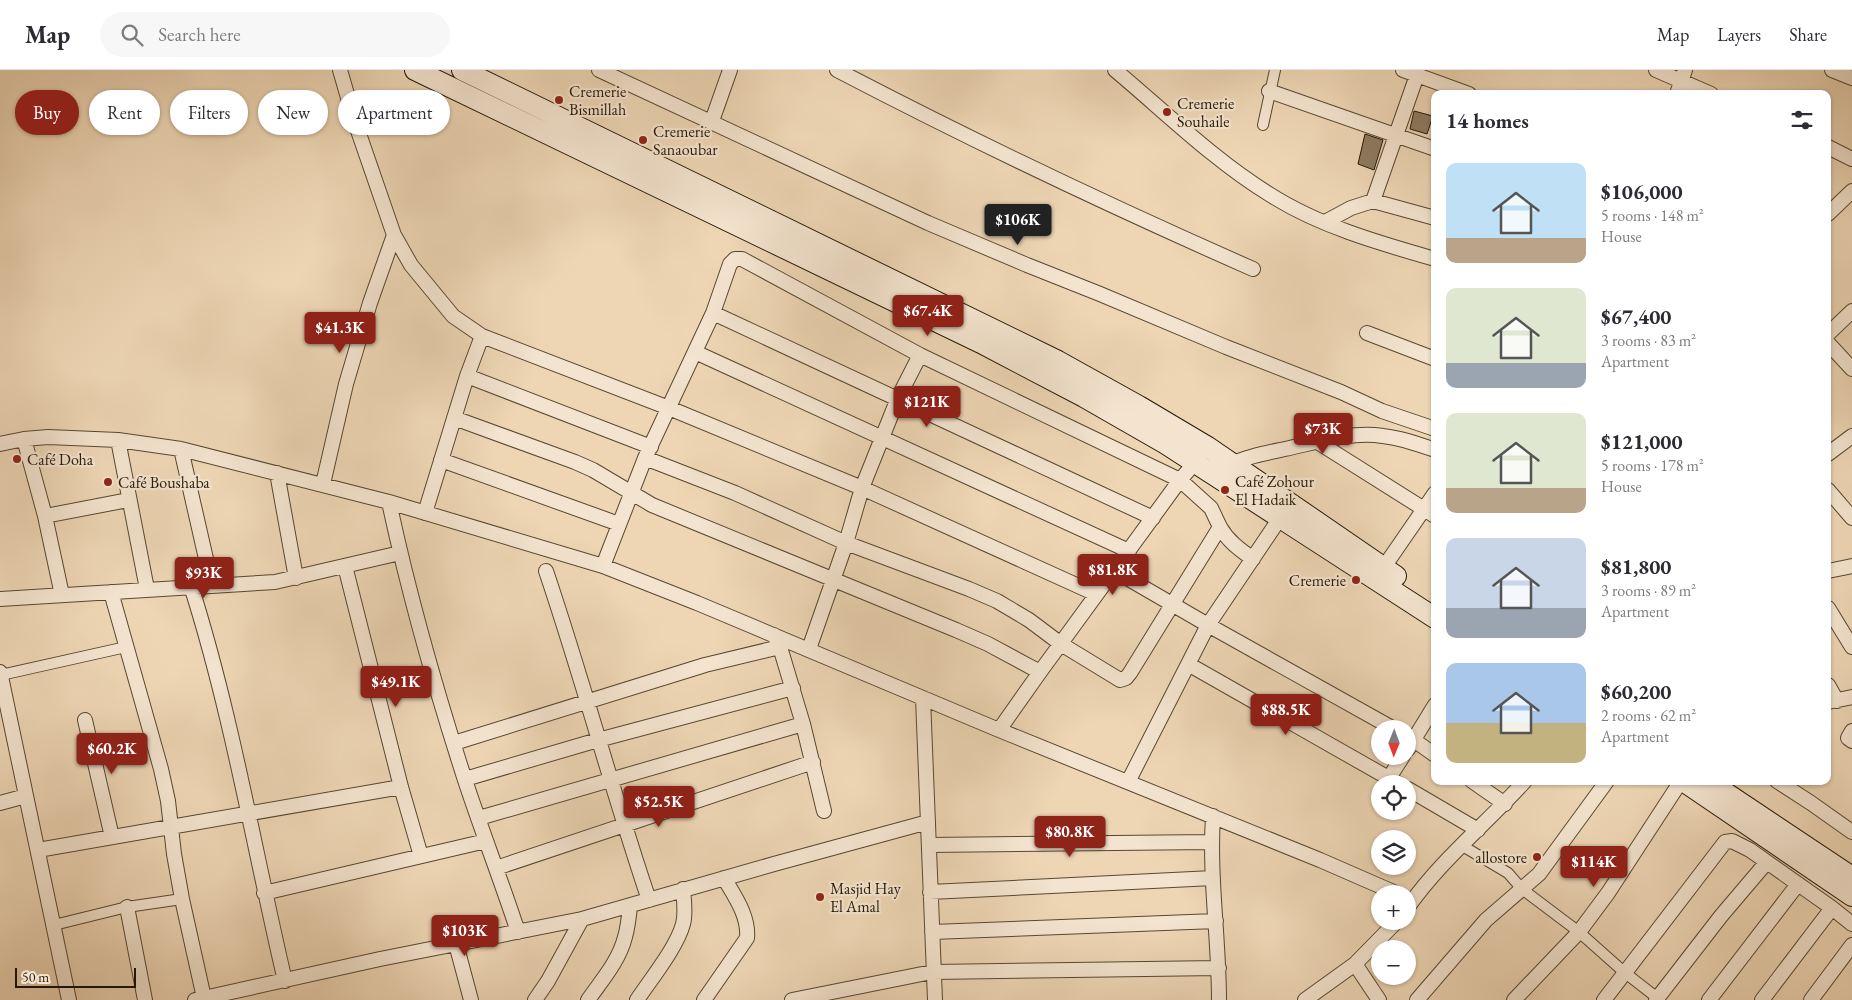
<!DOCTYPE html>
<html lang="en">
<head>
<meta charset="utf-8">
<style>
  body { margin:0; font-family:"EB Garamond",serif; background:#f7f7f7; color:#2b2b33; height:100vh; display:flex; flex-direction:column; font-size:19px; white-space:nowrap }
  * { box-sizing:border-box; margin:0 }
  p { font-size:16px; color:#7c7c81 }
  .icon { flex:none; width:28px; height:28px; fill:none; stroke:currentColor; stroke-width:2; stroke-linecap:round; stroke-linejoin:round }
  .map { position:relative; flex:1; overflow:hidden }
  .details { position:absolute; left:1431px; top:20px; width:400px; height:695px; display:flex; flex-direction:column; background:#fff; border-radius:10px; box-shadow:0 1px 4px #0004 }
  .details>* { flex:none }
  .guide { position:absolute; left:15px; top:20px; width:475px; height:45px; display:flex; gap:10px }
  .needle { width:32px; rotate:181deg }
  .tools { position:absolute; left:1371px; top:650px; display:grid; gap:10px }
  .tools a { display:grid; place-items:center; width:45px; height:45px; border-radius:50%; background:#fff; box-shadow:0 1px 4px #0004; font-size:25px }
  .scale { position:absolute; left:15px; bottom:12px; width:121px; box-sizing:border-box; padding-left:5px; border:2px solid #251806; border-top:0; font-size:14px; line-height:18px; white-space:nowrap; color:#251806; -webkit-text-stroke:4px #f4e4cf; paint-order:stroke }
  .price { position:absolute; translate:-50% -42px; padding:0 11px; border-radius:5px; background:#8f2418; color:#fff; font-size:16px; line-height:32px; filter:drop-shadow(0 1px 2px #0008) }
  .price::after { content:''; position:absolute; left:50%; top:30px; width:15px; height:11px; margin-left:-8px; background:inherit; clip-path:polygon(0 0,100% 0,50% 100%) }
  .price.current { background:#222; color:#fff }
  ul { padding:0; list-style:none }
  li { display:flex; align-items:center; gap:15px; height:125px; padding:0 15px }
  li span { display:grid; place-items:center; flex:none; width:140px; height:100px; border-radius:10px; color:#555 }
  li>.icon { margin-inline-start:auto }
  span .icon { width:60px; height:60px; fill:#fffc; stroke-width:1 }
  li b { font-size:21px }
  h2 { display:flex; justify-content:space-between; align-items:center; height:60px; padding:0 15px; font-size:21px }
  .tag { padding:0 18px; border-radius:22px; background:#fff; box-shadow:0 1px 4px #0004; font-size:18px; line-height:45px }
  .tag.current { background:#8f2418; color:#fff }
  header { display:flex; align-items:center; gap:30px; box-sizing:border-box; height:70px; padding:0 25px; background:#fff; border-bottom:1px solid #e1e1e2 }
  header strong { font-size:24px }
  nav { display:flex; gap:28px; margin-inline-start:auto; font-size:18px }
  .search { width:350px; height:45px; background:#f7f7f7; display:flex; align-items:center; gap:12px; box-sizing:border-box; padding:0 18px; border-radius:28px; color:#7c7c81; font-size:19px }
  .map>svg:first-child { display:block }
</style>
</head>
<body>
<header>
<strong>Map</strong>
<div class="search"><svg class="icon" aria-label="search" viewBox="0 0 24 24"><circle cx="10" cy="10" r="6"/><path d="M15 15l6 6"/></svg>Search here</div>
<nav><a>Map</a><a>Layers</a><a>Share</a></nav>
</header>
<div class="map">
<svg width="1852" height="930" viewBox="0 0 1852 930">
  <rect width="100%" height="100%" fill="#eed6b5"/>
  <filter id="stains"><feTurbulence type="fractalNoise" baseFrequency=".004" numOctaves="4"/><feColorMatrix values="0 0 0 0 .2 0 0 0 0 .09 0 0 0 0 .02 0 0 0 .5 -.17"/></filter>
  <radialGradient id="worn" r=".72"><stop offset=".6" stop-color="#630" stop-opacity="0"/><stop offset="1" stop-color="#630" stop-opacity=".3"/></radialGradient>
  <path fill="#8e7b61" stroke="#251806" d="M1414,41L1433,46L1427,64L1410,59Z
    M1365,64L1383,70L1374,100L1358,94Z"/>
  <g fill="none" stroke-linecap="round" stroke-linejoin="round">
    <g stroke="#574832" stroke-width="12">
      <path id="pedestrian" d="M1263,55L1275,0
        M1,605L126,577
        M1461,775L1508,803L1522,819L1579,862L1624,902L1660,930
        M54,855L127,837L182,829"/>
    </g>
    <g stroke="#574832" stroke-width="16">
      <path id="minor" d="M340,0L355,52L394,165L411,195L453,246L482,266L669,338L862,418L1096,524
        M599,0L928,153L1027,195L1100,224L1226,277L1341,322L1382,341L1435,359
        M837,0C973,71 1112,137 1253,199
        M1115,0C1164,41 1215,91 1269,124C1319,156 1379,173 1435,189
        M1403,0L1469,24
        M1656,0L1711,24
        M1832,0L1852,8
        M1269,21L1435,79
        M1677,24L1685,0
        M712,51L730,0
        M1828,77L1852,89
        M1373,131L1417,5
        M1828,144L1852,121
        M1325,152L1351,138L1373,131L1435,148
        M713,243L1153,448
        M1367,263L1435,289
        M1828,264L1852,241
        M1828,273L1852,299
        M695,282L1129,481
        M467,306L651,377
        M454,348L575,392L593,400L652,435L956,560L988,574L1040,602
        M24,369L45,446L62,525
        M118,370L147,519
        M1316,371L1435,446
        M0,374L24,369L48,367L118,370L181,379L389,432L603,496L697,533L999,660L1320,790L1398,824
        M181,379L212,515
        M1828,384L1852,366
        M441,390L619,454
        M1227,396C1244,387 1266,383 1285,379C1317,372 1351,361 1383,366C1401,368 1418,374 1435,380
        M277,403L296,508
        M323,414L346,314L370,233L394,165
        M1828,420L1852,448
        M389,432C409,525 435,617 464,707C481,759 501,810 518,862
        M425,443L467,306L482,266
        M45,446L128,430
        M1220,457C1228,471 1239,479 1253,489
        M345,496L401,717L421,786
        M603,496L645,388L713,243L730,194L735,189H742L920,285L1180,410L1211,438L1220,457L1130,603L1126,608L1120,610L1061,574L1029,550L997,531L969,519L846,473L735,423L645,388
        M1384,497L1435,423
        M546,501C583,610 612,721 649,830
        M1115,501L1208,555L1394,659
        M1828,501L1852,496
        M191,516C232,645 254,779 285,911
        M111,522L161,699L168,731L174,784L182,829L204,928
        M0,529L275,512L400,483
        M1828,538L1852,577
        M780,577L803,654L824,741
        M809,579L846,473L862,418L898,328L920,285
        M1188,594L1399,714
        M0,602L69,930
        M1828,615L1837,631
        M923,628L935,930
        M1828,632L1852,627
        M85,650L112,767
        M999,660L1040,602L1180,410L1200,387
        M1852,661L1848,668L1852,671
        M1408,666L1435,685
        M454,673L705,595L780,577L774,565
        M1408,679L1435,635
        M1389,708L1403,686
        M465,709L598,670L793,618
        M1472,711L1505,734
        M1777,711L1811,733L1852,762
        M1128,712L1208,555L1280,448
        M1408,719L1478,760
        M0,733L26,726
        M1213,746C1209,808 1219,869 1219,930
        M479,748L803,654
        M929,775L1211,772
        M38,780L401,717
        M496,798L813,692
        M930,822L1213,808
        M264,823L486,771
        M127,837L145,930
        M1408,837C1441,790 1486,754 1525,711
        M932,862L1216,851
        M456,874L471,930
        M1355,894L1379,930
        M195,930L380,889L582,849L774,794L928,752
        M535,930L548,911L582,849
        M588,930C602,910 619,891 625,867C628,857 629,846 630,836
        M637,930C651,909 677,877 683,854C686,843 684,831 683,819
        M704,930L747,868C749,846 735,827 724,808
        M792,930L932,902L1219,898
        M1305,930L1355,894L1397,851
        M1417,930L1486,850L1539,804L1607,711
        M1514,930L1579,862L1608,823L1681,711
        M1604,930L1725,772L1732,771L1750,780L1832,838L1852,854
        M1656,930L1721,846L1766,793
        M1709,930L1798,814
        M1762,930L1832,838
        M1811,930L1852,875"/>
    </g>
    <g stroke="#251806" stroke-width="22">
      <path id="secondary" d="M415,0L981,273L1084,327L1166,374L1435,548
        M462,0L1058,291L1139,336L1208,377L1396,506
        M1683,711L1852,826
        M1708,711L1852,807"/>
    </g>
    <use href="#pedestrian" stroke="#f4e4cf" stroke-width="10"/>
    <use href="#minor" stroke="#f4e4cf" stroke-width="14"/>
    <use href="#secondary" stroke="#f4e4cf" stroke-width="20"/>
  </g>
  <g fill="#8f2418" stroke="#f4e4cf" stroke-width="2">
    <circle cx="559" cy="30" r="5"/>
    <circle cx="1167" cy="42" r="5"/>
    <circle cx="643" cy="70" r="5"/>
    <circle cx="17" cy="389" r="5"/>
    <circle cx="108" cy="412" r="5"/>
    <circle cx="1225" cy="420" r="5"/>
    <circle cx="1356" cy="510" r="5"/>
    <circle cx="1537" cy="787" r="5"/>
    <circle cx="820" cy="827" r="5"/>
  </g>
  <g text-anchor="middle" stroke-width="4.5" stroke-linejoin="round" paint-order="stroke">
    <g font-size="16" fill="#251806" stroke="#f4e4cf" text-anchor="start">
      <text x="569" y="27">Cremerie<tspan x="569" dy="18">Bismillah</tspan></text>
      <text x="1177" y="39">Cremerie<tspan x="1177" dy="18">Souhaile</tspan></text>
      <text x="653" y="67">Cremerie<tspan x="653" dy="18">Sanaoubar</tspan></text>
      <text x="27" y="395">Café Doha</text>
      <text x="1235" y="417">Café Zohour<tspan x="1235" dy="18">El Hadaik</tspan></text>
      <text x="118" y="418">Café Boushaba</text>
      <text x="1346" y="516" text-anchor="end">Cremerie</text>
      <text x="1527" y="793" text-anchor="end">allostore</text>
      <text x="830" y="824">Masjid Hay<tspan x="830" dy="18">El Amal</tspan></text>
    </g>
  </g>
  <rect width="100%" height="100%" filter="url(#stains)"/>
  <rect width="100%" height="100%" fill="url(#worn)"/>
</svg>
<div class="tools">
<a><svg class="needle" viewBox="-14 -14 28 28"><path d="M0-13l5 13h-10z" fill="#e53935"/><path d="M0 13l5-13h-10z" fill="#7c7c81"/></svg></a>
<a><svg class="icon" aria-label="locate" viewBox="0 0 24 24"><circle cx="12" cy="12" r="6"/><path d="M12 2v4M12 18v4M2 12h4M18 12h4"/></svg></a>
<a><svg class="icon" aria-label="layers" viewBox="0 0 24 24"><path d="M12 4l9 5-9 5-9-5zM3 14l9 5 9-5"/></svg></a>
<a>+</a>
<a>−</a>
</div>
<div class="scale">50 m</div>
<b class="price current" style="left:1018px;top:176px">$106K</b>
<b class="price" style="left:928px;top:267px">$67.4K</b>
<b class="price" style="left:340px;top:284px">$41.3K</b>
<b class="price" style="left:927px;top:358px">$121K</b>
<b class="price" style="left:1323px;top:385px">$73K</b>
<b class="price" style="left:1113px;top:526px">$81.8K</b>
<b class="price" style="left:204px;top:529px">$93K</b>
<b class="price" style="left:396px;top:638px">$49.1K</b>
<b class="price" style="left:1286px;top:666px">$88.5K</b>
<b class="price" style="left:112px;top:705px">$60.2K</b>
<b class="price" style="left:659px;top:758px">$52.5K</b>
<b class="price" style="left:1070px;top:788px">$80.8K</b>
<b class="price" style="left:1594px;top:818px">$114K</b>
<b class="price" style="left:465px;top:887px">$103K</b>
<div class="guide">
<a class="tag current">Buy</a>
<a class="tag">Rent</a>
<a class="tag">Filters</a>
<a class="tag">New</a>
<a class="tag">Apartment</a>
</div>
<section class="details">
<h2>14 homes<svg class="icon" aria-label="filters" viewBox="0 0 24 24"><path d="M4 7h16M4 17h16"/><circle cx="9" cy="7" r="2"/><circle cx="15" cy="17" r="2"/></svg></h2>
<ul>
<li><span style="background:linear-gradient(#bfe0f5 75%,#b9a48a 0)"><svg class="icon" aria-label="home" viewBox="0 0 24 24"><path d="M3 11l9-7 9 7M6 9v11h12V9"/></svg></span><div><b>$106,000</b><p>5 rooms · 148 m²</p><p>House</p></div></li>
<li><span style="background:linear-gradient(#dfe7d0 75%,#9aa5b1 0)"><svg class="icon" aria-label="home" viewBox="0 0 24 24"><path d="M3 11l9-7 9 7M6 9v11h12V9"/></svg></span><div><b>$67,400</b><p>3 rooms · 83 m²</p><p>Apartment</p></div></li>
<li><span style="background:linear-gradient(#dfe7d0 75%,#b9a48a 0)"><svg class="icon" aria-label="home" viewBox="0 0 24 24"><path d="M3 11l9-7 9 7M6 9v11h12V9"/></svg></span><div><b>$121,000</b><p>5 rooms · 178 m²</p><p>House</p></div></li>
<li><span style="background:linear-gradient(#c9d6e8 70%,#9aa5b1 0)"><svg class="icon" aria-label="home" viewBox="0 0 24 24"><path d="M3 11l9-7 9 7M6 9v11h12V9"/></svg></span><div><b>$81,800</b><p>3 rooms · 89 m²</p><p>Apartment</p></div></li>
<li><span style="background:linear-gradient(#a9c7e8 60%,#c2b280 0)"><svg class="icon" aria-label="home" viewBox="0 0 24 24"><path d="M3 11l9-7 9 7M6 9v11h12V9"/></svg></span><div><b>$60,200</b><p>2 rooms · 62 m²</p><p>Apartment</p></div></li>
</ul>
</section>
</div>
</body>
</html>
